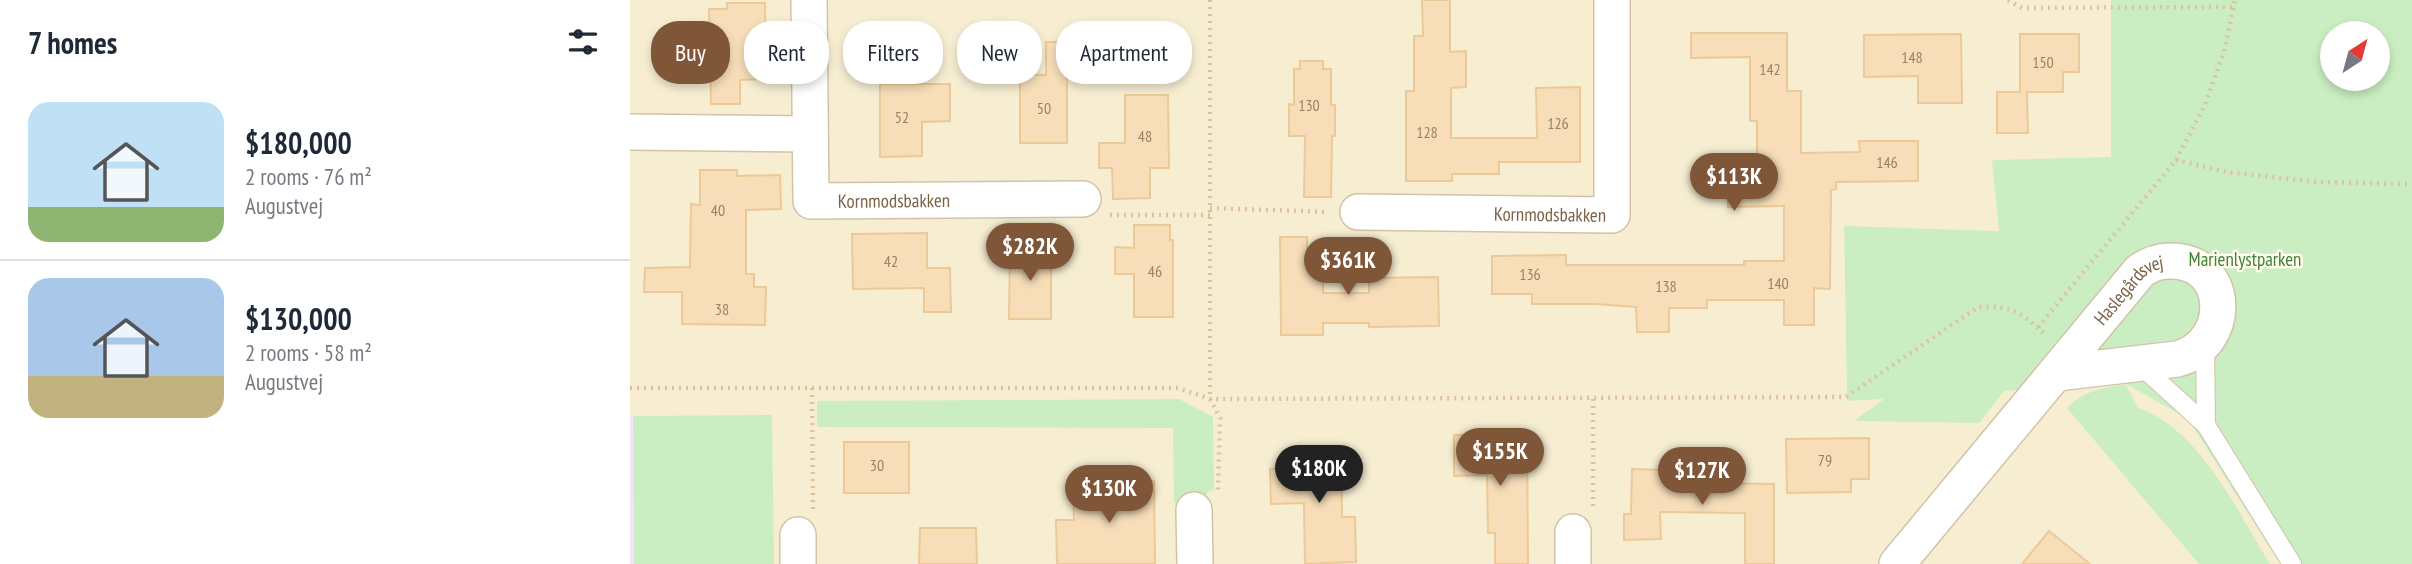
<!DOCTYPE html>
<html lang="en">
<head>
<meta charset="utf-8">
<style>
  body { margin:0; font-family:"PT Sans Narrow",sans-serif; background:#f2f2f3; color:#1f2937; height:100vh; display:flex; flex-direction:column; font-size:26px; white-space:nowrap }
  * { box-sizing:border-box; margin:0 }
  p { font-size:23px; color:#747a83 }
  .icon { flex:none; width:38px; height:38px; fill:none; stroke:currentColor; stroke-width:2; stroke-linecap:round; stroke-linejoin:round }
  .map { position:relative; flex:1; overflow:hidden }
  .side { display:flex; flex-direction:column; background:#fff; width:630px }
  .side>* { flex:none }
  .banner { position:absolute; left:21px; top:21px; width:665px; height:63px; display:flex; gap:14px }
  .needle { width:46px; rotate:36deg }
  .tools { position:absolute; left:1690px; top:21px; display:grid; gap:14px }
  .tools a { display:grid; place-items:center; width:70px; height:70px; border-radius:50%; background:#fff; box-shadow:0 4px 10px #0003; font-size:35px }
  .price { position:absolute; translate:-50% -60px; padding:0 16px; border-radius:24px; background:#805639; color:#fff; font-size:23px; line-height:46px; filter:drop-shadow(0 2px 4px #0008) }
  .price::after { content:''; position:absolute; left:50%; top:42px; width:21px; height:16px; margin-left:-10px; background:inherit; clip-path:polygon(0 0,100% 0,50% 100%) }
  .price.selected { background:#222; color:#fff }
  ul { padding:0; list-style:none }
  li { display:flex; align-items:center; gap:21px; height:175px; padding:0 28px }
  li+li { border-top:2px solid #e0e1e3 }
  li span { display:grid; place-items:center; flex:none; width:196px; height:140px; border-radius:21px; color:#555 }
  li>.icon { margin-inline-start:auto }
  span .icon { width:84px; height:84px; fill:#fffc; stroke-width:1 }
  li b { font-size:30px }
  h2 { display:flex; justify-content:space-between; align-items:center; height:84px; padding:0 28px; font-size:30px }
  .pill { padding:0 24px; border-radius:28px; background:#fff; box-shadow:0 4px 10px #0003; font-size:24px; line-height:63px }
  .pill.selected { background:#805639; color:#fff }
  main { display:flex; flex:1; min-height:0 }
  .map>svg:first-child { display:block }
</style>
</head>
<body>
<main>
<section class="side">
<h2>7 homes<svg class="icon" aria-label="filters" viewBox="0 0 24 24"><path d="M4 7h16M4 17h16"/><circle cx="9" cy="7" r="2"/><circle cx="15" cy="17" r="2"/></svg></h2>
<ul>
<li><span style="background:linear-gradient(#bfe0f5 75%,#8fb573 0)"><svg class="icon" aria-label="home" viewBox="0 0 24 24"><path d="M3 11l9-7 9 7M6 9v11h12V9"/></svg></span><div><b>$180,000</b><p>2 rooms · 76 m²</p><p>Augustvej</p></div></li>
<li><span style="background:linear-gradient(#a9c7e8 70%,#c2b280 0)"><svg class="icon" aria-label="home" viewBox="0 0 24 24"><path d="M3 11l9-7 9 7M6 9v11h12V9"/></svg></span><div><b>$130,000</b><p>2 rooms · 58 m²</p><p>Augustvej</p></div></li>
</ul>
</section>
<div class="map">
<svg width="1782" height="564" viewBox="0 0 1782 564">
  <rect width="100%" height="100%" fill="#fffae4"/>
  <path fill="#f7eed2" d="M0,0H1481L1482,157L1363,161L1369,231L1214,227L1217,401L1496,384L1558,419L1650,564H0Z"/>
  <path fill="#f7e1fb" d="M0,416H3L4,564H0Z"/>
  <path fill="#caeec1" fill-rule="evenodd" d="M1481,0H1782V564H1650L1558,419L1496,384L1374,391L1349,423L1224,421L1254,399L1217,401L1214,226L1369,231L1362,160L1481,157ZM1703,33H1748V79H1703Z
    M1496,385L1508,408C1570,429 1607,511 1640,564H1569L1437,408C1454,391 1473,387 1496,385Z
    M549,399L583,417L584,489L577,492L576,503H544L543,428L187,427V401Z
    M142,415L144,564H4L3,416Z"/>
  <path fill="#f7deb9" stroke="#ecc997" stroke-width="2" d="M792,0H820V52L836,51V87L821,88V138H907L906,88L950,87V162H869V174H822V181H776V91H784V36H793Z
    M97,3H135L136,79L110,80V104H81L79,9H97Z
    M1061,33H1157V91H1171V153L1230,152L1229,141H1288V181L1206,182V189L1201,190L1200,289L1184,288V325H1154V300H1077V308H1039V332H1007L1006,307L964,304H902V294H862V256L936,255V265H1114V261H1154V206L1098,207V174L1127,173V121H1120V57L1061,58Z
    M1331,34L1332,103H1288V76L1234,77V35Z
    M1390,34H1449V72H1433V92H1397L1398,133H1367V92H1390Z
    M416,42H456L457,77L437,78V143H390V75H416Z
    M670,61H693V69H701V105H705V136H702L701,197H674L675,136H659V104L664,105V69H670Z
    M250,84H320V121L292,122V156L250,157Z
    M495,95H538L539,168H520V198L483,199L482,168H469V143H495Z
    M70,170H107V176L150,175L151,209L116,210V274H124V287H136L135,325L52,324V292H14L15,268L60,267L61,204L70,205Z
    M504,225H540V240H543V317H504V274H485V247L504,248Z
    M297,233V268H320L321,312H294V288L223,289L222,234Z
    M650,237H677V250L693,251V293H739V278L808,277L809,326L739,327V323H693V335H651Z
    M380,246H421V319H379Z
    M897,434L898,564H865V533H858L857,475L824,476V435Z
    M1239,438V479H1221V492L1157,493L1156,439Z
    M214,442H279V493H214Z
    M711,446L712,517H725L726,562L675,564L674,503L641,504L640,469H674L673,447Z
    M1002,469L1074,471V480H1081V483L1144,484V564H1115V513L1030,512L1031,539L994,540V514H1001Z
    M524,481L525,564H427L426,520H444L443,482Z
    M290,528H346L347,564H289Z
    M1419,531L1460,564H1392Z"/>
  <g fill="none" stroke-linecap="round" stroke-linejoin="round">
    <g stroke="#d2c3a8" stroke-width="20">
      <path id="lane" d="M1575,343L1576,425
        M1508,363L1576,425L1662,564"/>
    </g>
    <g stroke="#d2c3a8" stroke-width="38">
      <g id="street">
        <path id="s1" d="M179,0L181,201L453,199"/>
        <path d="M0,132L180,134"/>
        <path id="s2" d="M728,212L982,215V0"/>
        <path d="M564,510L565,564"/>
        <path d="M943,532V564"/>
        <path d="M168,564V535"/>
        <path id="s3" d="M1267,564L1510,271C1520,264 1528,261 1540,261C1602,260 1603,345 1547,359L1427,373"/>
      </g>
    </g>
    <path stroke="#ddc29b" stroke-width="4.5" stroke-dasharray="2 5" stroke-linecap="butt" d="M580,0V399L590,418L588,490
      M1378,0L1392,8L1605,7
      M1546,160L1597,172L1688,182L1782,184
      M580,208L699,212
      M480,215H580
      M1408,327L1546,160L1574,107L1594,52L1605,0
      M0,388H548L580,399L1216,397L1348,307C1383,305 1391,313 1416,335
      M182,388L183,510
      M963,399V507"/>
    <use href="#lane" stroke="#fff" stroke-width="18"/>
    <use href="#street" stroke="#fff" stroke-width="35"/>
  </g>
  <g text-anchor="middle" stroke-width="5" stroke-linejoin="round" paint-order="stroke">
    <g font-size="16" fill="#9a8263">
      <text x="1282" y="63">148</text>
      <text x="1413" y="68">150</text>
      <text x="1140" y="75">142</text>
      <text x="679" y="111">130</text>
      <text x="414" y="114">50</text>
      <text x="272" y="123">52</text>
      <text x="928" y="129">126</text>
      <text x="797" y="138">128</text>
      <text x="515" y="142">48</text>
      <text x="1257" y="168">146</text>
      <text x="88" y="216">40</text>
      <text x="261" y="267">42</text>
      <text x="525" y="277">46</text>
      <text x="900" y="280">136</text>
      <text x="1148" y="289">140</text>
      <text x="1036" y="292">138</text>
      <text x="92" y="315">38</text>
      <text x="1195" y="466">79</text>
      <text x="247" y="471">30</text>
    </g>
    <g font-size="19" fill="#7b6446" stroke="#fffced">
      <text dy="7" stroke="none"><textPath href="#s1" startOffset="284">Kornmodsbakken</textPath></text>
      <text dy="7" stroke="none"><textPath href="#s2" startOffset="192">Kornmodsbakken</textPath></text>
      <text dy="7" stroke="none"><textPath href="#s3" startOffset="360">Haslegårdsvej</textPath></text>
    </g>
    <g font-size="19" fill="#42823d" stroke="#fffced">
      <text x="1615" y="266">Marienlystparken</text>
    </g>
  </g>
</svg>
<div class="tools">
<a><svg class="needle" viewBox="-14 -14 28 28"><path d="M0-13l5 13h-10z" fill="#e53935"/><path d="M0 13l5-13h-10z" fill="#747a83"/></svg></a>
</div>
<b class="price" style="left:1104px;top:213px">$113K</b>
<b class="price" style="left:400px;top:283px">$282K</b>
<b class="price" style="left:718px;top:297px">$361K</b>
<b class="price" style="left:870px;top:488px">$155K</b>
<b class="price selected" style="left:689px;top:505px">$180K</b>
<b class="price" style="left:1072px;top:507px">$127K</b>
<b class="price" style="left:479px;top:525px">$130K</b>
<div class="banner">
<a class="pill selected">Buy</a>
<a class="pill">Rent</a>
<a class="pill">Filters</a>
<a class="pill">New</a>
<a class="pill">Apartment</a>
</div>
</div>
</main>
</body>
</html>
